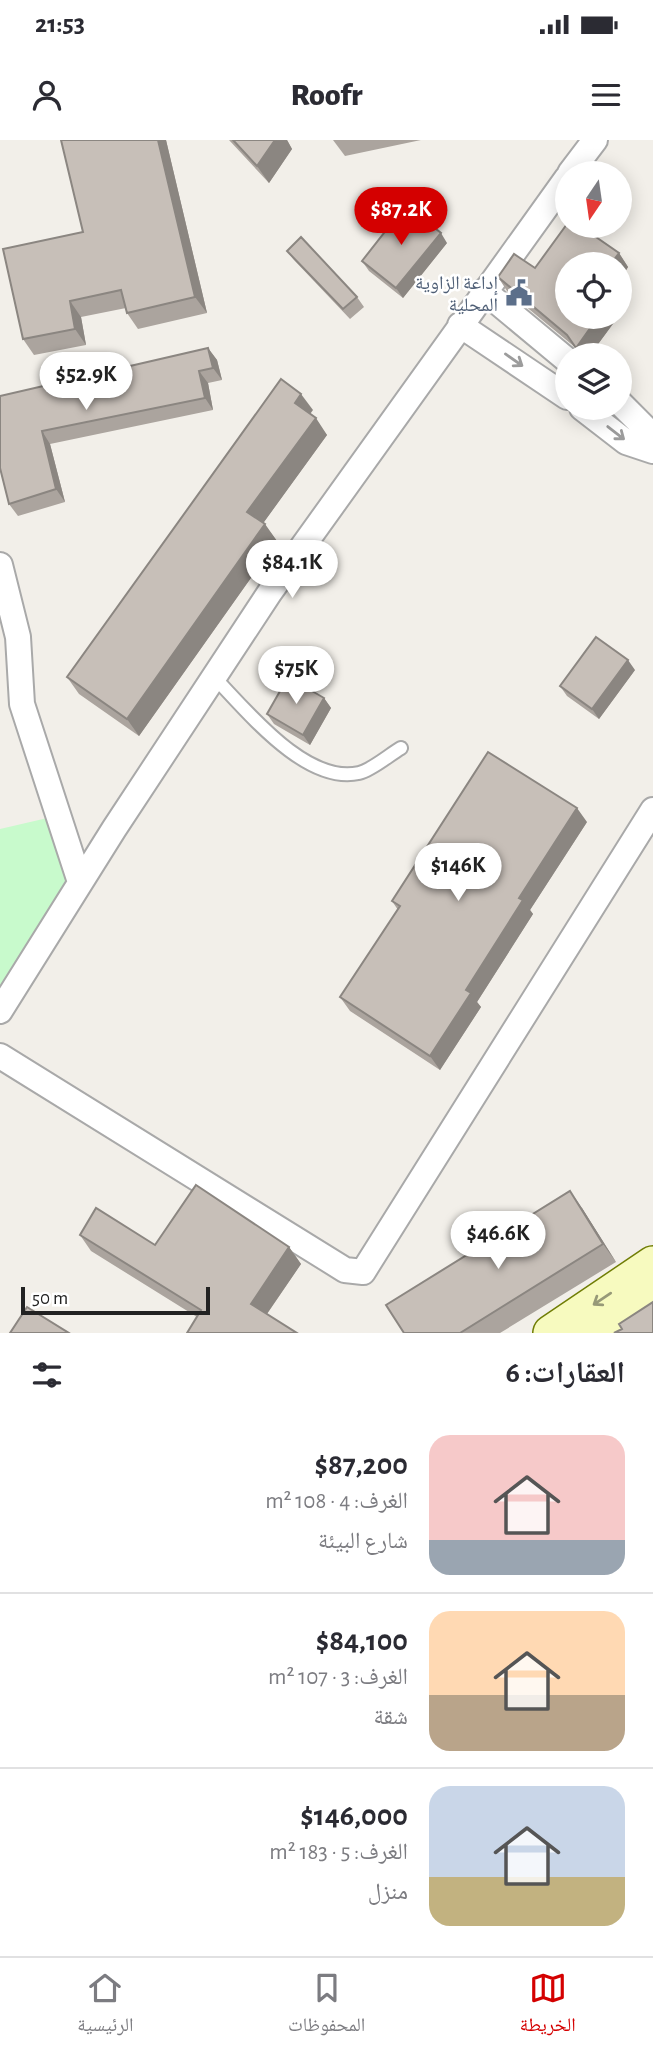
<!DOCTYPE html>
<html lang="ar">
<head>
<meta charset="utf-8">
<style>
  body { margin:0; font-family:"Alegreya Sans","Noto Naskh Arabic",sans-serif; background:#f7f7f7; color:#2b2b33; direction:rtl; height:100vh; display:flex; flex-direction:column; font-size:26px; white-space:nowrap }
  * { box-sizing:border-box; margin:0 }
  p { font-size:23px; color:#7c7c81 }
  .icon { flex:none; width:38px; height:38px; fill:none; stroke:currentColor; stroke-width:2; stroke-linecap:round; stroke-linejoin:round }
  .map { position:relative; height:1193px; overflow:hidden; direction:ltr }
  .drawer { display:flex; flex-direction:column; background:#fff; flex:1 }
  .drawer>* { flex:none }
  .needle { width:46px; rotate:193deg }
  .buttons { position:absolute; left:555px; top:21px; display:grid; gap:14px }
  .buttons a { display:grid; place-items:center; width:77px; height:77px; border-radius:50%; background:#fff; box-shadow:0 4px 18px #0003; font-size:35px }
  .scale { position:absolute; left:21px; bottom:18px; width:189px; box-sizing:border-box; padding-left:7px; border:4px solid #222; border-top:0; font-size:19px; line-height:24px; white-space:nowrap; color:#222; -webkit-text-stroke:5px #fff; paint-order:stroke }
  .price { position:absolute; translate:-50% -60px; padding:0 16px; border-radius:24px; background:#fff; color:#222; font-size:23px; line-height:46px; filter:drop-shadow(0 2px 4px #0008) }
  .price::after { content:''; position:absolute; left:50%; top:42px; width:21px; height:16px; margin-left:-10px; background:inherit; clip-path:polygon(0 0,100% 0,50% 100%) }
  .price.current { background:#d40000; color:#fff }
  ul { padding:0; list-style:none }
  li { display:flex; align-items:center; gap:21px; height:175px; padding:0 28px }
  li+li { border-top:2px solid #e1e1e2 }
  li span { display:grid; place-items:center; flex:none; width:196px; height:140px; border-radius:21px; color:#555 }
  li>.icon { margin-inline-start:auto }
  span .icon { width:84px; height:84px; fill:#fffc; stroke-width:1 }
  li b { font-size:30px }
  h2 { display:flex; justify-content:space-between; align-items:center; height:84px; padding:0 28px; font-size:30px }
  .status { display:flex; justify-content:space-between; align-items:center; height:49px; padding:0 35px; background:#fff; direction:ltr }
  .status svg { height:19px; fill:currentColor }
  header { display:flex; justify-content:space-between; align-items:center; height:91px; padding:0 28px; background:#fff; font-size:32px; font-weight:800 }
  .tab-bar { display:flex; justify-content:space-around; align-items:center; height:98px; border-top:2px solid #e1e1e2; background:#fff; font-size:19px; color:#7c7c81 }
  .tab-bar a { display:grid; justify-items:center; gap:4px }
  .tab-bar .current { color:#d40000 }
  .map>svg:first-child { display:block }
</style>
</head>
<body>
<div class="status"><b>21:53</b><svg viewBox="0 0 49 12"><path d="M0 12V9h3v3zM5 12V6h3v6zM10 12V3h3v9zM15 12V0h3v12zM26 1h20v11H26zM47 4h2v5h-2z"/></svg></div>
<header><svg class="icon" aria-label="menu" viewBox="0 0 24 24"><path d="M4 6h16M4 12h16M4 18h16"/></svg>Roofr<svg class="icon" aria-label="person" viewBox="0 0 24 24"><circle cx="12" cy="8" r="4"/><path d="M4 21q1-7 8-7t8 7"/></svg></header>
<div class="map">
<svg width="653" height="1193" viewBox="0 0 653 1193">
  <rect width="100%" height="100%" fill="#f2efe9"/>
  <path fill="#c8facc" d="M56,676L78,742L0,872V689Z"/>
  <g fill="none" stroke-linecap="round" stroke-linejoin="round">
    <g stroke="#a9a9a9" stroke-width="16">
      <path id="service" d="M214,537C247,571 306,645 359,633C372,630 389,615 401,608"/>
    </g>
    <g stroke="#a9a9a9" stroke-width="28">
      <path id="minor" d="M570,33L595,0
        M484,151L567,220
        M460,185L567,257
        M620,263L653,296
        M582,268L626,302L653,311
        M0,425L18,497L22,564L80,742
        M0,871L114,689L270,452L567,38
        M0,916L345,1130L363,1132L653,670"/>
    </g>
    <g stroke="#707d05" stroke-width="38">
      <path id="secondary" d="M551,1193L653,1124
        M596,1193L653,1156"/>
    </g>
    <use href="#service" stroke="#fff" stroke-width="12"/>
    <use href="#minor" stroke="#fff" stroke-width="24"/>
    <use href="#secondary" stroke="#f7fabf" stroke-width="35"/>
  </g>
  <path fill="#aba49e" d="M61,0H166L207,173L138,189L127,173L126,168L81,177L86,205L34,215L23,199L83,92Z
    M229,0H287L292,9L269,43Z
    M333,0H421L345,16Z
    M567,84V86H580L619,113L628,127L620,140V124H567V177H618L590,215H581L576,208L507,151L498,137L514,114L535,128Z
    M447,103L403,158L369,131L362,121Z
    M287,111L357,157L364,167L350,179L294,120Z
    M208,208L217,220L222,240L208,243L213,270L50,304L65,362L18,376L9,364L0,256Z
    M313,270L310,274L327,295L263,383L277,401L139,596L79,554L67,537Z
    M635,530L599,579L567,556L560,546Z
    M324,558L331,568L310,605L274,584L267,574Z
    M587,682L530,770L533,774L477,862L481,867L440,930L350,871L340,857L398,770L392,761Z
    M582,1068L616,1122L500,1193H404Z
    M80,1095L155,1105L289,1107L301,1124L267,1174L197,1177L91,1111Z"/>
  <path fill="#8b8681" d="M158,0H166L207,173L195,157Z
    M275,0H287L292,9L269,43L257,26Z
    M441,93L447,103L403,158L396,148Z
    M619,113L628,127L620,140V124H611Z
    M620,148L629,161L620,174Z
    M70,161L81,177L86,205L75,189Z
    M598,177H618L590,215H581L576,208Z
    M208,208L217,220L222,240L213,228Z
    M199,231L208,243L213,270L205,258Z
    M301,254L313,270L306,279L295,263Z
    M316,278L327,295L259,389L247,372Z
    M42,291L50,304L65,362L56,349Z
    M265,384L277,401L139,596L127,579Z
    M628,520L635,530L599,579L592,569Z
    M324,558L331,568L310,605L303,595Z
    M577,668L587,682L530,770L533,774L477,862L481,867L440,930L430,916L466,850L519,758Z
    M570,1051L582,1068L616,1122L603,1104Z
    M289,1107L301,1124L262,1181L251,1164Z"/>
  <path fill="#c7bfb8" stroke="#8b8681" stroke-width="2" d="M61,0H158L195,157L127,173L121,150L70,161L75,189L23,199L3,109L83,92Z
    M233,0H275L257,26Z
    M406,65L441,93L396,148L362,121Z
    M567,84V86H580L619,113L611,124H567V177H598L576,208L567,195L498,137L514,114L535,128Z
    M301,97L357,157L343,169L287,111Z
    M208,208L213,228L199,231L205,258L42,291L56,349L9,364L0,328V256Z
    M281,239L301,254L295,263L316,278L247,372L265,384L127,579L67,537Z
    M596,497L628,520L592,569L560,546Z
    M288,537L324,558L303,595L267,574Z
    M488,612L577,668L519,758L523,760L466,850L471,853L430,916L340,857L400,766L392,761Z
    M196,1045L289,1107L251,1164L297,1193H187L201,1170L80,1095L96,1068L155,1105Z
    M570,1051L603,1104L460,1193H404L386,1165Z
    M653,1162V1193H614L622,1189L619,1184Z
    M27,1167L69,1193H10Z"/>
  <defs><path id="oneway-shaft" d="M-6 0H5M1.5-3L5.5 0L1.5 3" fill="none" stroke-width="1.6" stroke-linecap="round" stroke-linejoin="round" transform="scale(1.75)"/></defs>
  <g stroke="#9c9c9c">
    <use href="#oneway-shaft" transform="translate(514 220) rotate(35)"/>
    <use href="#oneway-shaft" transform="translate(616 293) rotate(38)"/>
  </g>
  <use stroke="#979978" href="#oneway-shaft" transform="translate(602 1159) rotate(146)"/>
  <defs>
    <g id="civic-bare" transform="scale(2.1)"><path d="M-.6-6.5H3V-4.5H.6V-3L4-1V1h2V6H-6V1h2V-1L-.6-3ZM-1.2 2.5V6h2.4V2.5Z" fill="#5c6f8a" stroke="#fff" stroke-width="2.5" paint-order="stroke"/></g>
  </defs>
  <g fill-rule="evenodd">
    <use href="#civic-bare" x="519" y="153"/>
  </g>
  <g text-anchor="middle" stroke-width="5" stroke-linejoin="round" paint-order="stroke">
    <g font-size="19" fill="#4e5e75" stroke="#fff" text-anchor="end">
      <text x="498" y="149">إداعة الزاوية<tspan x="498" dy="22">المحلية</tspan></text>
    </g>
  </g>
</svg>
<div class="buttons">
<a><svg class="needle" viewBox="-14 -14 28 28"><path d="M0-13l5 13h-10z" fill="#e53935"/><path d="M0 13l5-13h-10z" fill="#7c7c81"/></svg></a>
<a><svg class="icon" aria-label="locate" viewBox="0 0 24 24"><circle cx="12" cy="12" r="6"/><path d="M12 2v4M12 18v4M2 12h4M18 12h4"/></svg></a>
<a><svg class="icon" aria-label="layers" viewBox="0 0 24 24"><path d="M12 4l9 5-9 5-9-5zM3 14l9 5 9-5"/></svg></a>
</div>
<div class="scale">50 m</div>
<b class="price current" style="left:401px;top:107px">$87.2K</b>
<b class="price" style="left:86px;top:272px">$52.9K</b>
<b class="price" style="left:292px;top:460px">$84.1K</b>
<b class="price" style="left:296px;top:566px">$75K</b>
<b class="price" style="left:458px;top:763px">$146K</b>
<b class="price" style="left:498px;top:1131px">$46.6K</b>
</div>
<section class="drawer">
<h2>العقارات: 6<svg class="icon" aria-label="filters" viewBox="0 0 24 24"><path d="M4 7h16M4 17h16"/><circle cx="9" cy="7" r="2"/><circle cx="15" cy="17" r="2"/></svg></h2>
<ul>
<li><span style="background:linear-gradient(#f6c9c9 75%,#9aa5b1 0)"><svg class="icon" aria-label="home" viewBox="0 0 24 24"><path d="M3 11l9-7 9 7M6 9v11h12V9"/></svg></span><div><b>$87,200</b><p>الغرف: 4 · 108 m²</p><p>شارع البيئة</p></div></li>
<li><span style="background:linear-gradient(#ffd9b3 60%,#b9a48a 0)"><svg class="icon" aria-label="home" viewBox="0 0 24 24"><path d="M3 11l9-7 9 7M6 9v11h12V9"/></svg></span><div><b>$84,100</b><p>الغرف: 3 · 107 m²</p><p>شقة</p></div></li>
<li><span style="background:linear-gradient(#c9d6e8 65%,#c2b280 0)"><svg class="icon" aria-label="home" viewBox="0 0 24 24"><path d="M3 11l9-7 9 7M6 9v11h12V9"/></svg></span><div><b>$146,000</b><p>الغرف: 5 · 183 m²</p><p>منزل</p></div></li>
</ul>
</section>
<nav class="tab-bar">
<a class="current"><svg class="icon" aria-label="map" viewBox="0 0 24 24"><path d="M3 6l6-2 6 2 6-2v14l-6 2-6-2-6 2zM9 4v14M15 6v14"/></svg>الخريطة</a>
<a><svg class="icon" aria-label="saved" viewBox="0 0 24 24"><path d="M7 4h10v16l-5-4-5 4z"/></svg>المحفوظات</a>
<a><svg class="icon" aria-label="home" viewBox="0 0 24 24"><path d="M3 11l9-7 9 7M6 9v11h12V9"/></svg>الرئيسية</a>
</nav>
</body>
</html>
